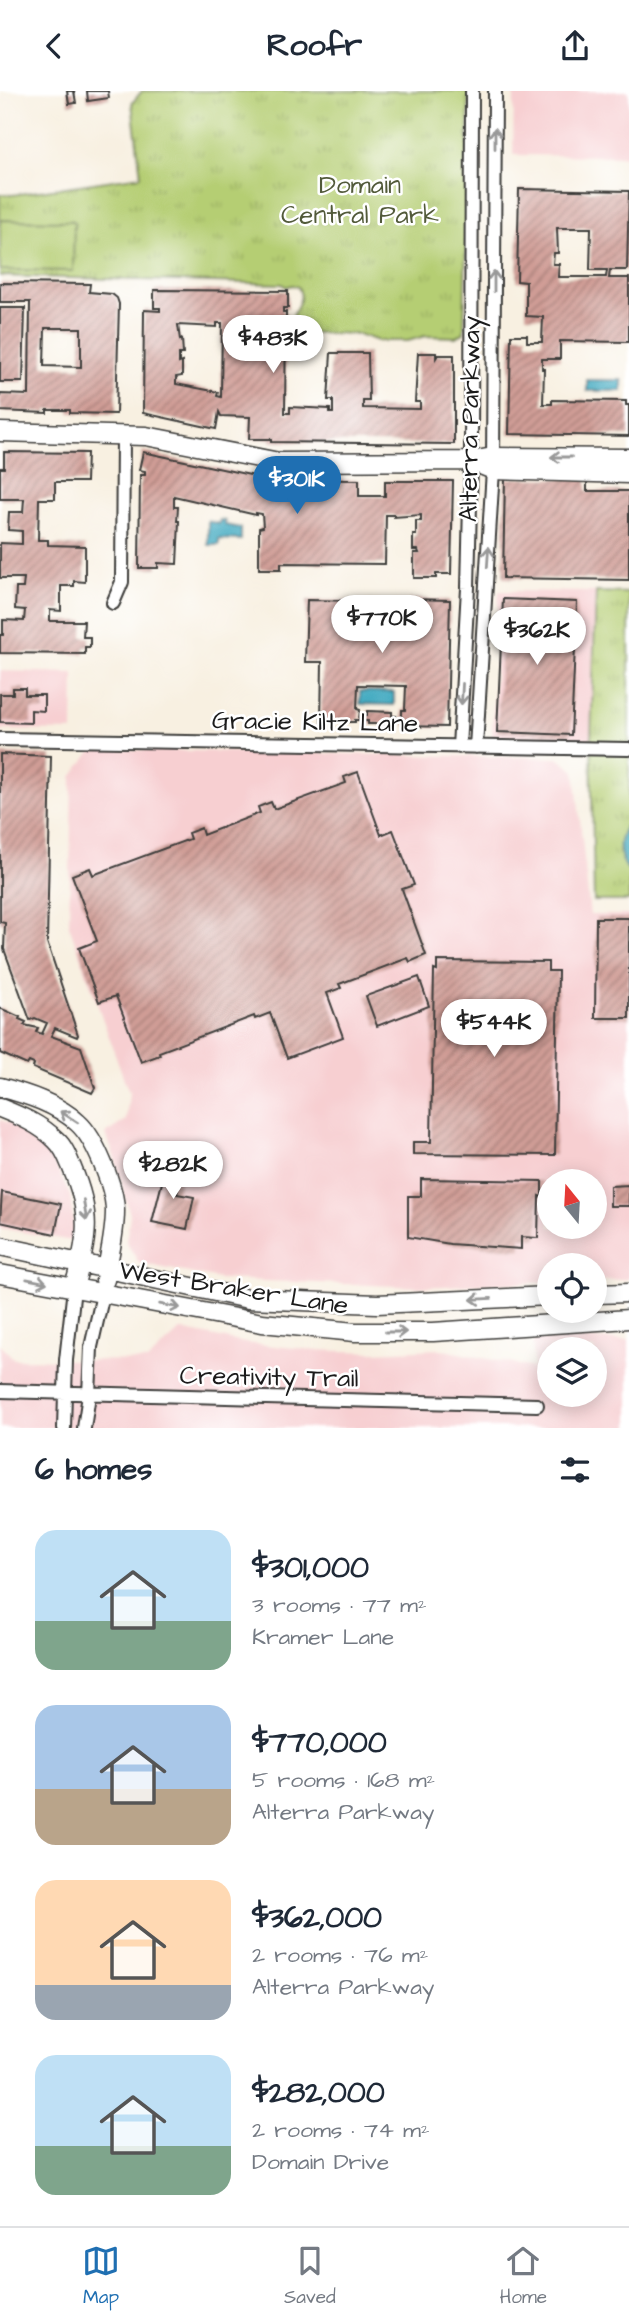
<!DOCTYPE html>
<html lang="en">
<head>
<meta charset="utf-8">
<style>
  body { margin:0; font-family:"Architects Daughter",sans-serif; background:#f6f6f7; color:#1f2937; height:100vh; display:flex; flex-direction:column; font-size:26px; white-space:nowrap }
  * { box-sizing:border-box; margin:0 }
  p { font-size:23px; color:#747a83 }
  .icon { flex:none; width:38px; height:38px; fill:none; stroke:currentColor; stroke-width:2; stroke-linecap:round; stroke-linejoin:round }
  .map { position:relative; height:1337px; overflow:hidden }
  .sheet { display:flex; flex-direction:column; background:#fff; flex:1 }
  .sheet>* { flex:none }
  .needle { width:46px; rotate:342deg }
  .controls { position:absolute; left:537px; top:1078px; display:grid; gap:14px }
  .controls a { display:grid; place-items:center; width:70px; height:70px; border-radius:50%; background:#fff; box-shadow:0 4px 18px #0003; font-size:35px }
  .price { position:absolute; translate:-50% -60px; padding:0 16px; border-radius:24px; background:#fff; color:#222; font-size:23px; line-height:46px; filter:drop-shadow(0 2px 4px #0008) }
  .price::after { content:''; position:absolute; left:50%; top:42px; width:21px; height:16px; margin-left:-10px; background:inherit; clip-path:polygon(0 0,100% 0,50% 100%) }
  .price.on { background:#1f6fb2; color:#fff }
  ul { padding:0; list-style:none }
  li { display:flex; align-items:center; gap:21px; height:175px; padding:0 35px }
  li span { display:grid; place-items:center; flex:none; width:196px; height:140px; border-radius:21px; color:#555 }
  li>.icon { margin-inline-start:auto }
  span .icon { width:84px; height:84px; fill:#fffc; stroke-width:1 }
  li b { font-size:30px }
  h2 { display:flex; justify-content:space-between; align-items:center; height:84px; padding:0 35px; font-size:30px }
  header { display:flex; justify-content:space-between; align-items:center; height:91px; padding:0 35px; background:#fff; font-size:32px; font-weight:700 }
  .dock { display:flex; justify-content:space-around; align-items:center; height:98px; border-top:2px solid #e0e1e3; background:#fff; font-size:19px; color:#747a83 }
  .dock a { display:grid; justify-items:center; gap:4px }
  .dock .on { color:#1f6fb2 }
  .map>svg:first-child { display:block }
</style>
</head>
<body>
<header><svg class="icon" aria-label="back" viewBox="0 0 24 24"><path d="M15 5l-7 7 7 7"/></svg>Roofr<svg class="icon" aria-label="share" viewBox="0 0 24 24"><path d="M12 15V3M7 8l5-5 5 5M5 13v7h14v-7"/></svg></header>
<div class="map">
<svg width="629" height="1337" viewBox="0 0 629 1337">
  <defs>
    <pattern id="grass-tufts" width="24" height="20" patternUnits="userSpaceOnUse" patternTransform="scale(1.75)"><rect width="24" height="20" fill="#b5ce73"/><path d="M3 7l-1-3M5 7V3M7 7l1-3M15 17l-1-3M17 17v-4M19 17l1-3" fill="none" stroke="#9bb063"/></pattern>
    <pattern id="building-hatch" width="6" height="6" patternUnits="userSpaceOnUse" patternTransform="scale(1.75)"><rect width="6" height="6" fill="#d09d96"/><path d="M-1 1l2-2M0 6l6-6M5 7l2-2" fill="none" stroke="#a87f7a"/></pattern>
  </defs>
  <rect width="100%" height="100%" fill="#fff"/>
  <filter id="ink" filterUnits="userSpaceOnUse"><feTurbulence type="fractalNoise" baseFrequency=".0143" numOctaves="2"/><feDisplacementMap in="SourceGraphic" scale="14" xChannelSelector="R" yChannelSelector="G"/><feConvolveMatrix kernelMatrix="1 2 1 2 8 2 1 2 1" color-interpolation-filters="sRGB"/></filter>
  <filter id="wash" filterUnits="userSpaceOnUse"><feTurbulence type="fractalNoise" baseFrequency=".00686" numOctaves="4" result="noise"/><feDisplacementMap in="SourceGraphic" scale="28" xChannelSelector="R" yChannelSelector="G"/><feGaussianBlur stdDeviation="1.57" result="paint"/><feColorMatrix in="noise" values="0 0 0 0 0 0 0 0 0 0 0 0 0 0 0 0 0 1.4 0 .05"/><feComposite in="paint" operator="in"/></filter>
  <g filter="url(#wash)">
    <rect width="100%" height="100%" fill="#f8f0e1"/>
    <path fill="#f7cfd1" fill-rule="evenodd" d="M514,0H629V65L513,64Z
      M499,500L596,501L591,649L492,646Z
      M0,580L74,582L73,640L0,639Z
      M93,658L558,667L575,680L590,824H629V1188L595,1190V1174H550L549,1191L420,1196L219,1188L139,1172L126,1151L130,1124L114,1065L106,1043L126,1029L129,1002L69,834L72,686ZM550,1090H595V1136H550Z
      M0,1029L29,1038L48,1058L70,1105L74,1137L72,1150L0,1137Z
      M181,1239L245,1252L314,1259L374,1261L438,1258L534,1277L533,1247L629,1249V1337H0V1253L14,1268L147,1270ZM550,1258H595V1304H550Z"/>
    <path fill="url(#grass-tufts)" stroke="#687548" stroke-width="2" d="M142,0H469L464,242L456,246L425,245L408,250H378L358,243L294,241C286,218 308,213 298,196L292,194L286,196L282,193L0,185V103L12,104L141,85L132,12Z
      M596,501L629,502V810H594L591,649Z"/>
    <path fill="#b5ce73" stroke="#687548" stroke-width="2" d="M0,129L74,130L73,180L0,179Z"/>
    <path fill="#40a9c0" stroke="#2e626e" stroke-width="2" d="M587,289H622V300H587Z
      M220,429L225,430V434L241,437V449L219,448V454H208V430L219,433Z
      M360,600L394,601V614L360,613Z
      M629,730V780C616,764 617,746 629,730Z"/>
    <g id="blocks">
      <path fill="url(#building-hatch)" fill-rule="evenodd" d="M67,0H74L76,12L69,13Z
        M87,0H108L109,7L88,10Z
        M519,98L629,100L627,179H610L609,187H629V251L560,250V268H542V278H544L543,313H552V309L626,310V314H629V345L509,343L511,244H527V251H542L543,226L526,225V191L517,190ZM557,137H591L590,179H607L606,186H558L559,173H553L554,162H558Z
        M0,192L90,193L89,201L112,203L117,207L119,213L116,323L70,322V319H47V322L0,320V303L29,304L30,211H0ZM45,237H81V276L44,275Z
        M154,199L288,200V217H283V221H286L285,322H290V316L330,318V322H333V309H328L331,262H368L369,310H363V317L420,318V311H415L418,262H436V267L438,264H454V353L271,351V348H249L250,326L221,325L219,321L216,338L143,322L144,219L160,220V217H154ZM217,232H222L221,306L217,305L218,301L176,293V286L182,285V271L179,272V263H183L182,248L180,249L178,234L217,236Z
        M0,217H25L23,291H0Z
        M4,361L87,362L86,391H55V408H39L38,449H48V454L85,455V491L74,490V495H61V520L50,519V530H84L83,546H90V556H85V563L0,562V544H3V529L24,530L25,519L15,518L16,497H23L24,487H0V452L22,453V440L8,439L9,421H23L24,408H0V377H4Z
        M143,361L269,388L359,389V405H385V390H453L451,483H436V487H414V462H419L418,459H413V444H416V430H421V424L394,426V424H386L385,473L281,472V478H259V437L263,436L262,423L256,422V424L174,405V416H178L177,430H179L177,473L158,472V477H139L140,384H145V380L139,379Z
        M505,387L587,388V400H629V489L503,487Z
        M409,508L450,509L447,636L405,635V632H402V619H405L406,595L358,594L357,618L360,619L359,629H355V631H321L322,571H305L307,509L409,511Z
        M503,508L577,511L571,644L497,641Z
        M13,597H25V604H44V620L31,619V632L0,631V603H13Z
        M367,620L392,621V625H396V631H391V633H368V630H362L363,624H367Z
        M0,663L51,665L47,851L78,944L77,946L55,937L51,945L81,956L95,997L92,1002L33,977L34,973L29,971L27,974L0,962V917L20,926L19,928L26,931L24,934L38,937L36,941L42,943L47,932L35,927L30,929L4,858L5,832L0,831Z
        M358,681L381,744L393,739L414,794L402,798L426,864L410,871L408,867L339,893L341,897L327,902L343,946L287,967L270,922L255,928L254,925L159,961L160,964L141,971L116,905L99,911L79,857L97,850L72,784L90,777L93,784L190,748L188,742L201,737L203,744L260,722L258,716L271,711L274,718L346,692L344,686Z
        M596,827H629V927H595Z
        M437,870L548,871V880H558L555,1064L413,1063V1051H431L434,879L437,880Z
        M419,886L429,915L377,935L366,905Z
        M167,1072L182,1075L177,1103L194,1106L187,1138L152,1131Z
        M421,1088L542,1090V1106L539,1105L538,1147L521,1146V1158L450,1153L408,1146V1105H421Z
        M629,1094V1115H610V1095Z
        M2,1101L61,1113L55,1143L0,1131Z"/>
    </g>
  </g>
  <g filter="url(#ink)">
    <use href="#blocks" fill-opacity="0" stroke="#3d3c3a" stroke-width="2"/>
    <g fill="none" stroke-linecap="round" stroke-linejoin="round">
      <g stroke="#3d3c3a" stroke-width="16">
        <path id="street" d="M113,512L122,491L123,343
          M0,648L629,658
          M459,656L468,497L471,370L472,0
          M476,656L493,379L495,0
          M0,1300L537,1314
          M64,1337L66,1269L74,1197
          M84,1337L89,1304L91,1256L103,1203"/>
      </g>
      <g stroke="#3d3c3a" stroke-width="21">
        <path id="secondary" d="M0,341L146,345L279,371L471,370L493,366L629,367
          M471,370L493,379L629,383
          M0,996C26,1003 58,1013 78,1032C95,1047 115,1097 115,1120C115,1144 109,1165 105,1189
          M0,1017C20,1025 40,1033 56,1049C64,1056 68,1067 72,1077C93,1126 87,1147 74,1197
          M0,1155L248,1208L377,1213L550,1205
          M0,1183L262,1232L355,1241H433L629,1228
          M595,1203L629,1202"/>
      </g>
      <use href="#street" stroke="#fff" stroke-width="12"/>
      <use href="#secondary" stroke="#fff" stroke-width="18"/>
    </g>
    <defs><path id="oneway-shaft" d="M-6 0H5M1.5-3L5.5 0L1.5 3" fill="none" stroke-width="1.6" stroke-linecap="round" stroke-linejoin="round" transform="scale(1.75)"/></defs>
    <g stroke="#999">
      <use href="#oneway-shaft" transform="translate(495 47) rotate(-90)"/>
      <use href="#oneway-shaft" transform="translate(494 190) rotate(-90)"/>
      <use href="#oneway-shaft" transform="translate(561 366) rotate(-180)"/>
      <use href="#oneway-shaft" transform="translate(488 466) rotate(-86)"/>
      <use href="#oneway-shaft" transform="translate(462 603) rotate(93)"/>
      <use href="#oneway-shaft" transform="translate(69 1026) rotate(-147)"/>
      <use href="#oneway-shaft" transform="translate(85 1119) rotate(81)"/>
      <use href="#oneway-shaft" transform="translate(37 1190) rotate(11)"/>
      <use href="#oneway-shaft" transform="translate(481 1208) rotate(177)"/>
      <use href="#oneway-shaft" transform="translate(170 1215) rotate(10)"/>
      <use href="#oneway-shaft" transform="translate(396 1241)"/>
    </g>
  </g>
  <g text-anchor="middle" stroke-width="5" stroke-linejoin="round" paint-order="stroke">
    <g font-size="26" fill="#525a3a" stroke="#fff">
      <text x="360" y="102">Domain<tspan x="360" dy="30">Central Park</tspan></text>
    </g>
    <g font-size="26" fill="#1c1c1c" stroke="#fff">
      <text transform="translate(469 328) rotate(-89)" y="9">Alterra Parkway</text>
      <text transform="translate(315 630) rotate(1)" y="9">Gracie Kiltz Lane</text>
      <text transform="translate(234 1196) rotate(9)" y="9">West Braker Lane</text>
      <text transform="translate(269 1285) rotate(1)" y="9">Creativity Trail</text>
    </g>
  </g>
</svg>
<div class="controls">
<a><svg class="needle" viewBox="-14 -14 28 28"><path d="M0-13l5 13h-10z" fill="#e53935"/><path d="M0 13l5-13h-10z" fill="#747a83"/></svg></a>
<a><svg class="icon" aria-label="locate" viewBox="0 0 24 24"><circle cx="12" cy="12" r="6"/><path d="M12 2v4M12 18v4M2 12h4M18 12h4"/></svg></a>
<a><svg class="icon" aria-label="layers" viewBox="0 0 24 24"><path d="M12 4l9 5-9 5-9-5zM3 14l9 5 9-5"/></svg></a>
</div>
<b class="price" style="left:273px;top:284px">$483K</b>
<b class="price on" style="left:297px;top:425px">$301K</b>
<b class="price" style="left:382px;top:564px">$770K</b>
<b class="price" style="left:537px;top:576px">$362K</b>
<b class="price" style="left:494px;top:968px">$544K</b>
<b class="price" style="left:173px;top:1110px">$282K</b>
</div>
<section class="sheet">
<h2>6 homes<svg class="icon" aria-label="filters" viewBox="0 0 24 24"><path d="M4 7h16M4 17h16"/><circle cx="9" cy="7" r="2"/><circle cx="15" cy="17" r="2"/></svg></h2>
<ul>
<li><span style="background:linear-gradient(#bfe0f5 65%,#7fa58c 0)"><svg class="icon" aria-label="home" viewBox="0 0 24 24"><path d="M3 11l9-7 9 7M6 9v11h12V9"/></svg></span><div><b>$301,000</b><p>3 rooms · 77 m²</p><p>Kramer Lane</p></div></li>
<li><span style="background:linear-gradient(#a9c7e8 60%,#b9a48a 0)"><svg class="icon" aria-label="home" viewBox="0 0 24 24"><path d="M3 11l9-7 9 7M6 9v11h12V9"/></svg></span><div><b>$770,000</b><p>5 rooms · 168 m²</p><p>Alterra Parkway</p></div></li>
<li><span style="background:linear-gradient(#ffd9b3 75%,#9aa5b1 0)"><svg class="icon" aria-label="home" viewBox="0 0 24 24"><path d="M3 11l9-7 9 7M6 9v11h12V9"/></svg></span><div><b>$362,000</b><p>2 rooms · 76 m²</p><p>Alterra Parkway</p></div></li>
<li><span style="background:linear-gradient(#bfe0f5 65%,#7fa58c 0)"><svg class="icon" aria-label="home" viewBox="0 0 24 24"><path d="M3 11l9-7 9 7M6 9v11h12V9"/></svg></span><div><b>$282,000</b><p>2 rooms · 74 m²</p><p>Domain Drive</p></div></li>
</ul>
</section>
<nav class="dock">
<a class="on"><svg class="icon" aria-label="map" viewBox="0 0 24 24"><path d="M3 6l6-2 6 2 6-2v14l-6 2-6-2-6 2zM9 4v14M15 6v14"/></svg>Map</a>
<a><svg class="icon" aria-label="saved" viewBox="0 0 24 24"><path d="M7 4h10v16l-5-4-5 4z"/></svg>Saved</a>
<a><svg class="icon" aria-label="home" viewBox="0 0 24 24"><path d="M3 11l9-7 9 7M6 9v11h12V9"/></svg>Home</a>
</nav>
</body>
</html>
